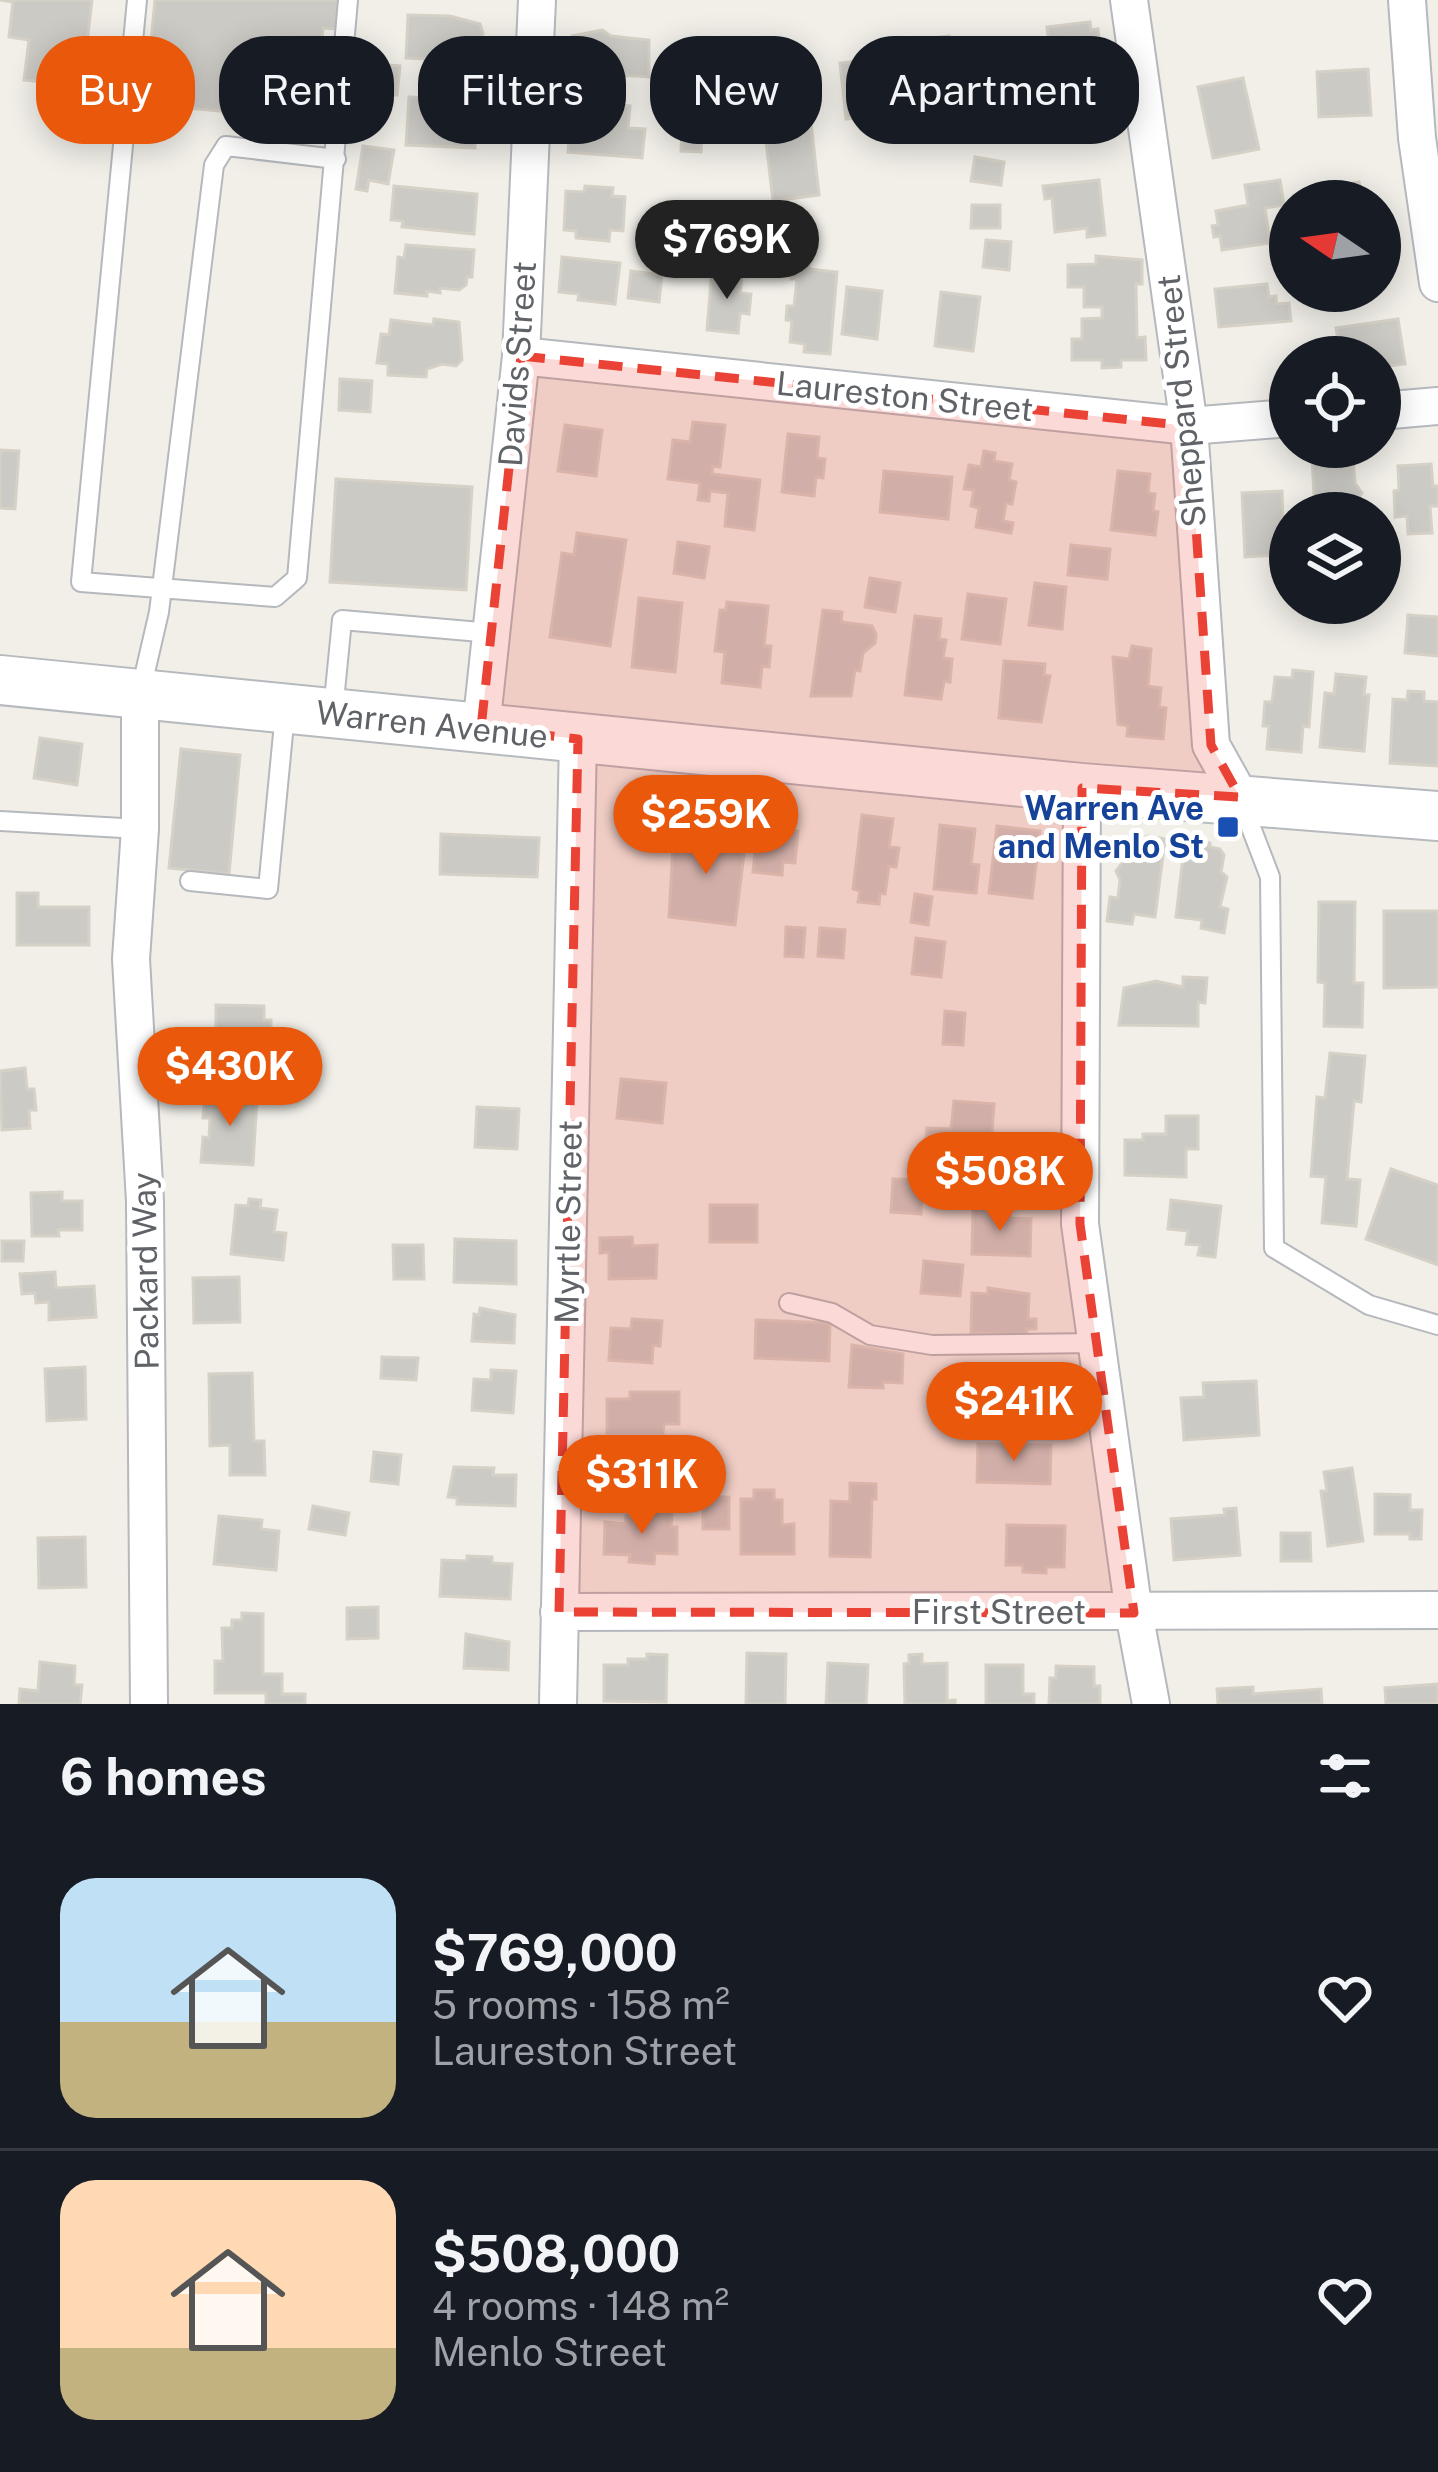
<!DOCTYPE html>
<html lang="en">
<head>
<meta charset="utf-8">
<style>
  body { margin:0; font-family:"Public Sans",sans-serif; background:#242831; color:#f1f3f6; height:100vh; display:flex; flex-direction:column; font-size:45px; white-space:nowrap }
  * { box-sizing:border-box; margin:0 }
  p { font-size:39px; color:#9ea1a6 }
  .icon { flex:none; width:66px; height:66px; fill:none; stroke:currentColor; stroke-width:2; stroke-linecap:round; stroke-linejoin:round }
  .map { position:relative; height:1704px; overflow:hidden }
  .panel { display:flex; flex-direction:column; background:#171b24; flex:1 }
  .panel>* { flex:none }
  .top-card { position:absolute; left:36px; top:36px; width:1368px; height:108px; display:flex; gap:24px }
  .needle { width:78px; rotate:283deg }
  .tools { position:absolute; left:1269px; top:180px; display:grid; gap:24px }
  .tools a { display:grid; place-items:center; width:132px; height:132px; border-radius:50%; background:#171b24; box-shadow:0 6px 30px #0003; font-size:60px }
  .price { position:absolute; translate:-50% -102px; padding:0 27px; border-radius:42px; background:#ea580c; color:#fff; font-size:39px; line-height:78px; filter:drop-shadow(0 3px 6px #0008) }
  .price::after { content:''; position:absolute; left:50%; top:72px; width:36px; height:27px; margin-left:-18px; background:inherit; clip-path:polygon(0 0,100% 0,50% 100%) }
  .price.selected { background:#222; color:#fff }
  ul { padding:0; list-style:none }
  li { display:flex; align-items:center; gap:36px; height:300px; padding:0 60px }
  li+li { border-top:3px solid #363941 }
  li span { display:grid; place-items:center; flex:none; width:336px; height:240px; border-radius:36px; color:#555 }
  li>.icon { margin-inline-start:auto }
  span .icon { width:144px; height:144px; fill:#fffc; stroke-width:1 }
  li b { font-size:51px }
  h2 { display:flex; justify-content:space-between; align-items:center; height:144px; padding:0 60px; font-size:51px }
  .tag { padding:0 42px; border-radius:48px; background:#171b24; box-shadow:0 6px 30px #0003; font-size:42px; line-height:108px }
  .tag.selected { background:#ea580c; color:#fff }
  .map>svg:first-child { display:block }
</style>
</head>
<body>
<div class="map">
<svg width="1438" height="1704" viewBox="0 0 1438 1704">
  <rect width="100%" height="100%" fill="#f1efe8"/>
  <path fill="#cccac5" stroke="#d6d1c6" stroke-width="3" d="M0,0H92L82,86L24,80L29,40L9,37L13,2Z
    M155,0H340L337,29L323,28L315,120L145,104Z
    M408,15L450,16L480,24L483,34L476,42L474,61L406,58Z
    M1090,22L1091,30L1098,29L1103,68L1094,69L1096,84L1069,92L1065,61L1051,62L1047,27Z
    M602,30L611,36L649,40V77L568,72L572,36Z
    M949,36L955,104L918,108L912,54H916L915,40Z
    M674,52L695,54L692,81L672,78Z
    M878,59L884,115L846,119L840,63Z
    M804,60L819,195L773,201L757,65Z
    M371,64L400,66L397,95L368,92Z
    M1368,69L1371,115L1319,117L1317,72Z
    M1243,78L1259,149L1213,158L1198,87Z
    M409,97L453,99V106L477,107L475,148L406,145Z
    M591,103L630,106L628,128L645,129L642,158L568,152L571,110L590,111Z
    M682,130L702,131L701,152L681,151Z
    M363,146L394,150L388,184L369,180L367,191L356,189Z
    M975,157L1004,162L1001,185L971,181Z
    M1099,180L1105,235L1087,237V228L1055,232L1052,198L1045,199L1043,186Z
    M1280,180L1284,205L1265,208L1270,243L1222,250L1220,236L1214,237L1212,226L1218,225L1216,211L1248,205L1245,185Z
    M1359,182L1363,201H1327L1325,188Z
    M394,186L477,194L474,234L402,227L403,221L391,220Z
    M585,186L613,188L612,196L625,197L623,231L610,230L609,241L576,238V231L564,230L566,191L584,192Z
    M972,205H1000V228H971Z
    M986,240L1011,242L1009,270L983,267Z
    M406,245L474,250L472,277H467L466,285L459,290L440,288V293L427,291V296L395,293L398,257L404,258Z
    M1096,256L1142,260V284H1136L1137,338L1145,337L1146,360H1121V367L1102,368V360H1072V339H1082V319L1102,318V307H1084V287H1068V265L1096,264Z
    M562,257L620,263L615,304L578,300L579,294L559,292Z
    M793,262L809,263V269L837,272L830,354L804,352L805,344L790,342L792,321L786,320L787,306H794L797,279H791Z
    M631,271L662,275L659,302L628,298Z
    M712,271L742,274L740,293L751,294L749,314L740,313L738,333L707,330Z
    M1267,284L1269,297L1276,296L1277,304L1289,303L1291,321L1219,327L1215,289Z
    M847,287L882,291L877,339L842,334Z
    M941,292L980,297L973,351L935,346Z
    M434,319L459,322L462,360L456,366L442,364L427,369L426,377L388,375V364L377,363L381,334L389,335L391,320L433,325Z
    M1398,319L1405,364L1380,367V357H1341L1336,328Z
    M340,379L372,381L370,412L339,410Z
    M693,422L725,425L720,467L713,466L712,474L760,480L754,530L725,526L728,493L710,491L709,501L698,500L700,483L668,479L673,440L690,442Z
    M565,425L602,430L596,476L558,471Z
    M788,434L819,437L817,458L825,459L823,478L816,477L814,496L782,492Z
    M0,450L19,451L15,509L0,508Z
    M984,451L995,453L994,461L1012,464L1009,480L1016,482L1012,504L1006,503L1003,521L1013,523L1011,533L976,527L979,508L971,506L974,490L964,489L969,465L981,467Z
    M1339,456V460L1353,459L1355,483L1362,493L1354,505L1355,513H1315L1312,457Z
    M1431,464L1433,486H1438V506H1430L1432,533L1408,534L1407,516L1395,517L1394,491L1399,490L1398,466Z
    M884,471L952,477L948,519L880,512Z
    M1118,471L1150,474L1148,493L1155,494L1153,511L1158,512L1155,535L1111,530Z
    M336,479L472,487L466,590L330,582Z
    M1282,491L1284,555L1245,557L1242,493Z
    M577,533L626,540L610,646L550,637L562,553L574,555Z
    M678,542L709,547L704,578L674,573Z
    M1071,545L1110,549L1107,579L1068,575Z
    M870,578L900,583L895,612L865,607Z
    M1035,583L1066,587L1062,629L1029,625Z
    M968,594L1006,599L1000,644L962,639Z
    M639,598L682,603L675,672L632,667Z
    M727,602L768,606L764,646H771L769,667L762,666L760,687L722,683L725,652L715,651L720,610H726Z
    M823,610L842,612L841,622L872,626L876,634L875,643L863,653L860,671L855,670L851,696H811Z
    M1408,615L1438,617V656L1405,653Z
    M915,616L941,619L939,639L946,640L943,658L952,659L950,682L944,681L941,699L905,695Z
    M1132,646L1151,649L1148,686L1161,688L1159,707L1166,708L1163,739L1127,736L1128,726L1118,724L1113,657L1129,659Z
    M1004,661L1045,664L1044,675L1050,676L1041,722L999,718Z
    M1293,670L1313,672L1309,727L1303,726L1301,752L1267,749L1269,726H1263L1265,702H1272L1275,677L1292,678Z
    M1336,674L1366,677L1364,695H1369L1364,751L1320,747L1325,693L1334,694Z
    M1408,691L1424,692V701L1438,702V766L1390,763L1393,699L1407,700Z
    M40,738L82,744L77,785L34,778Z
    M181,749L240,755L229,874L169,868Z
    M656,784L708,790L703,825L652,819Z
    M759,807L792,810L791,830L798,831L795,863L783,862L782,875L753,872Z
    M862,815L893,819L889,847L899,848L896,867L889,866L885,894L880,893L879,904L858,902L860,891L853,889Z
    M940,825L975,829L971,864L979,865L976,893L934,889Z
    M997,826L1040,831L1032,898L989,893Z
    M674,830L746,838L735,925L669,917Z
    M441,834L539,838L537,877L440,874Z
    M1148,836L1165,839L1155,917L1134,914L1132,924L1107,921L1110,897L1118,898L1120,880L1116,871L1123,862L1126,844Z
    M1185,840L1210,843V847L1220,849L1224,855L1221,872L1227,877L1220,907L1228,909L1224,933L1201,928L1202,920L1176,917Z
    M17,893H38V907H89V945H17Z
    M915,894L932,897L928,925L911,922Z
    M1319,902H1355L1354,983H1363L1362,1027L1324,1026L1325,983L1318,982Z
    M1384,911H1438V987L1384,988Z
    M786,927L805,928L803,957L785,956Z
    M820,928L845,930L843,958L818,956Z
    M916,938L945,942L941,977L912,974Z
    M1183,977L1207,978L1205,1003L1198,1002V1026L1119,1025L1124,988L1156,981L1183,987Z
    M216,1005L264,1006V1020H271V1058H216Z
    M945,1011L965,1013L963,1045L943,1044Z
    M1330,1053L1365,1056L1361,1102L1354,1101L1347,1179L1360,1180L1356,1226L1322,1223L1326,1177L1311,1176L1317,1097L1325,1098Z
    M25,1068L27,1089H34L36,1110H29L30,1128L2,1130L0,1071Z
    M621,1079L666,1083L662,1123L617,1118Z
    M205,1093L257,1097L253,1165L201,1162L203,1137L209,1138L210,1118H203Z
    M954,1101L994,1104L990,1158L925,1154L927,1128L951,1129Z
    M477,1107L519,1109L517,1149L475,1147Z
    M1166,1116H1198V1149H1186V1177L1125,1175V1140H1143V1134H1166Z
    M1391,1169L1438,1185V1265L1366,1239Z
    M893,1179L923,1180L921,1214L891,1212Z
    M62,1192V1201H82V1230H58L59,1236H32L31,1193Z
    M249,1199L261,1200L260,1208L277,1210L274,1232L286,1233L283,1260L231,1254L236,1205L248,1206Z
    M1171,1200L1221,1206L1215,1257L1198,1255L1200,1245L1186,1244L1188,1231L1168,1229Z
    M710,1205H757V1242H710Z
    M973,1207H985V1212L1010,1213V1218L1031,1219L1030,1256L972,1254Z
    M632,1237L633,1246L657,1245L656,1278L609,1279V1252L600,1253V1238Z
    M455,1239L516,1241V1284L454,1282Z
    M2,1241H24L23,1261H2Z
    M393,1245H423L424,1279H394Z
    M924,1261L963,1265L960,1296L921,1293Z
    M55,1272L56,1288L94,1286L96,1317L49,1320V1302L36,1303L35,1293L22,1294L20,1274Z
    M239,1277L240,1322L194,1323L193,1278Z
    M988,1288L1029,1294L1028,1319H1036V1329H1027V1335L971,1333L972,1293L988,1294Z
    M480,1308L515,1315L514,1343L472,1341L474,1314L479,1315Z
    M632,1319L662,1321L660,1346L653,1345L652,1363L609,1360L611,1328L631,1329Z
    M756,1320L830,1323L829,1361L755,1358Z
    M852,1345L903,1354L902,1383L883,1382V1388L849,1387Z
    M382,1357L418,1358L416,1380L381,1378Z
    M85,1367L86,1419L47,1421L45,1369Z
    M491,1370L516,1371L513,1413L472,1410L474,1379L491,1380Z
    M252,1373L254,1441H264L265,1475H230V1445L210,1446L209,1374Z
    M1256,1381L1259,1435L1184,1440L1181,1398L1204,1397L1203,1383Z
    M630,1392H679V1424H664L663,1433H607V1399H630Z
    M985,1397L1026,1398V1413H1036V1433L984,1432Z
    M978,1444L1051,1445L1050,1484L977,1482Z
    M374,1452L401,1455L398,1484L371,1481Z
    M454,1467L494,1468L493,1475H516L515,1506L457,1504V1498L448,1497Z
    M1352,1468L1363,1541L1328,1546L1321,1491H1327L1324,1472Z
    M850,1483L876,1484V1499H872L870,1557L830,1556L831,1501L850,1502Z
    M754,1490H774V1500H782V1525L794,1524V1554H741V1499H754Z
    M1375,1494L1410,1495V1510H1422L1421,1539H1410V1534H1375Z
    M703,1497H729V1529H703Z
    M313,1506L349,1513L345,1535L309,1529Z
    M1236,1508L1240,1555L1174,1560L1171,1519L1225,1515L1224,1509Z
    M641,1511L672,1513L671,1527H677V1554L655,1553L654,1564L629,1562L630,1555L604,1554L605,1522L626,1524V1516L641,1517Z
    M219,1516L262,1520L261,1529L279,1531L276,1570L214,1564Z
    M1007,1525L1065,1526L1064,1567H1046V1573L1023,1572V1565H1006Z
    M1281,1533H1310L1311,1561H1281Z
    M85,1537L86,1587L39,1588L38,1538Z
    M467,1556L492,1557V1563L512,1564L510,1599L440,1596L442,1560L467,1561Z
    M378,1607V1638L347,1639V1608Z
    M242,1613L263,1614V1674H282V1694H305V1704H266V1693H215V1661H223L222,1628H232V1620H242Z
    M466,1634L509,1642L508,1670L464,1668Z
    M747,1653L786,1654L785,1704H746Z
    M647,1654L667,1655L666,1702L604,1701V1665H628V1659H647Z
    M922,1654V1664L947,1663V1701L955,1700V1704H905L904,1664L909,1663V1655Z
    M40,1662L75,1666L74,1685H82L80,1704H19L20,1689L38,1691Z
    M828,1663L868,1665L866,1704H826Z
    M986,1665H1023V1694H1034V1704H986Z
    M1056,1666L1094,1667V1686H1100V1704H1049L1050,1678H1056Z
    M1438,1684V1704H1386L1385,1688Z
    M1253,1687V1694L1321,1689L1322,1704H1218L1217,1689Z"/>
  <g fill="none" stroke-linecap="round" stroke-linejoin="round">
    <g stroke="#b5b8bc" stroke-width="22">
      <path id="service" d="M137,0L81,582L275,597L297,578L348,0
        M140,694L159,612L214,165L226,146L336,159
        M333,711L342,620L492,633
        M1242,804L1270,877L1274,1248L1369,1305L1438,1325
        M0,821L140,829
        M190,881L268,889L285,713
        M789,1303L832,1313L870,1335L932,1345L1096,1343"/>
    </g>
    <g stroke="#b5b8bc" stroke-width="40">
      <path id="minor" d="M1129,0L1189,426L1211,745L1240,797
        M1407,0L1417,138L1438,283
        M521,356L1189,426L1290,418
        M1380,411L1438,406
        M140,695V829L131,959L145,1201L149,1704
        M481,728L521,356L537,0
        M1082,788L1080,1224L1134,1613L1151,1704
        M559,1612L1438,1610
        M558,1704L578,739"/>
    </g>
    <g stroke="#b6babf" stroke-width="52">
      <path id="secondary" d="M0,680L1082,788L1438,816"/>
    </g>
    <use href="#service" stroke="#fff" stroke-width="18"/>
    <use href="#minor" stroke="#fff" stroke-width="36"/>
    <use href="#secondary" stroke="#fff" stroke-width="48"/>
  </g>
  <path fill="#ea4335" fill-opacity="0.2" stroke="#ea4335" stroke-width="9" stroke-dasharray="24 15" stroke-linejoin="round" d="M521,356L1189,426L1211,745L1240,797L1082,788L1080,1224L1134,1613L559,1612L578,739L481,728Z"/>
  <rect fill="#1a4fb4" stroke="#fff" stroke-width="4.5" x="1216" y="815" width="24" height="24" rx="6"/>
  <g text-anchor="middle" stroke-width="10" stroke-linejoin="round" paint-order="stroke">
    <g font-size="33" fill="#5f6368" stroke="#fff">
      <text transform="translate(517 364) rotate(-86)" y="12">Davids Street</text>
      <text transform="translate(905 396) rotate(6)" y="12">Laureston Street</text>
      <text transform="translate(1181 401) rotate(-96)" y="12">Sheppard Street</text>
      <text transform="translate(432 724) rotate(6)" y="12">Warren Avenue</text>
      <text transform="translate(568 1222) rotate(-89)" y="12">Myrtle Street</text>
      <text transform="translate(145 1271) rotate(-91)" y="12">Packard Way</text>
      <text x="999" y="1624">First Street</text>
    </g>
    <g font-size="33" font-weight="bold" fill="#164399" stroke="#fff" text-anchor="end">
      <text x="1204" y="820">Warren Ave<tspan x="1204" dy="38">and Menlo St</tspan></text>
    </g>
  </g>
</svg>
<div class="tools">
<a><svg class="needle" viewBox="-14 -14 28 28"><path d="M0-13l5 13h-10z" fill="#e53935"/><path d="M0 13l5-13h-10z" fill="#9ea1a6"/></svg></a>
<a><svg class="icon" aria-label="locate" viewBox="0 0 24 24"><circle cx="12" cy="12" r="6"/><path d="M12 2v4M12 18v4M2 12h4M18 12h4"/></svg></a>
<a><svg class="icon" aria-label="layers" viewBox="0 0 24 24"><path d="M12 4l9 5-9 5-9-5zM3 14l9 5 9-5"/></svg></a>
</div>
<b class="price selected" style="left:727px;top:302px">$769K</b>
<b class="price" style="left:706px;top:877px">$259K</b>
<b class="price" style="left:230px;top:1129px">$430K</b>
<b class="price" style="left:1000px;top:1234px">$508K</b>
<b class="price" style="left:1014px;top:1464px">$241K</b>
<b class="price" style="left:642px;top:1537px">$311K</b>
<div class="top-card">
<a class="tag selected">Buy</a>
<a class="tag">Rent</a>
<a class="tag">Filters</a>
<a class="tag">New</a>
<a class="tag">Apartment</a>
</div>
</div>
<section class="panel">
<h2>6 homes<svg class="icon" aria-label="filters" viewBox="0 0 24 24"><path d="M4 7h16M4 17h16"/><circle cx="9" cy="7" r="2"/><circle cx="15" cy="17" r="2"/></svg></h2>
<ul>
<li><span style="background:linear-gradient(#bfe0f5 60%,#c2b280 0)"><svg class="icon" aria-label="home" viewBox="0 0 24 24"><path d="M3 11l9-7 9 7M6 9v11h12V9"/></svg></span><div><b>$769,000</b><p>5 rooms · 158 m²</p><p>Laureston Street</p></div><svg class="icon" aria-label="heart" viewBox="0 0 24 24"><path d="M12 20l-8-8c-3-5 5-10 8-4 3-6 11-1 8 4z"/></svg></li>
<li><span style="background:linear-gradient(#ffd9b3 70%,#c2b280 0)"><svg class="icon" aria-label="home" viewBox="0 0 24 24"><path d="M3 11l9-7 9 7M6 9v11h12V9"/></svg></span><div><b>$508,000</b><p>4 rooms · 148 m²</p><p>Menlo Street</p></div><svg class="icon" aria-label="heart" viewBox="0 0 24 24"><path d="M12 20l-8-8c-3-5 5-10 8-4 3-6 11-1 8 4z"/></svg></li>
</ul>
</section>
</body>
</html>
